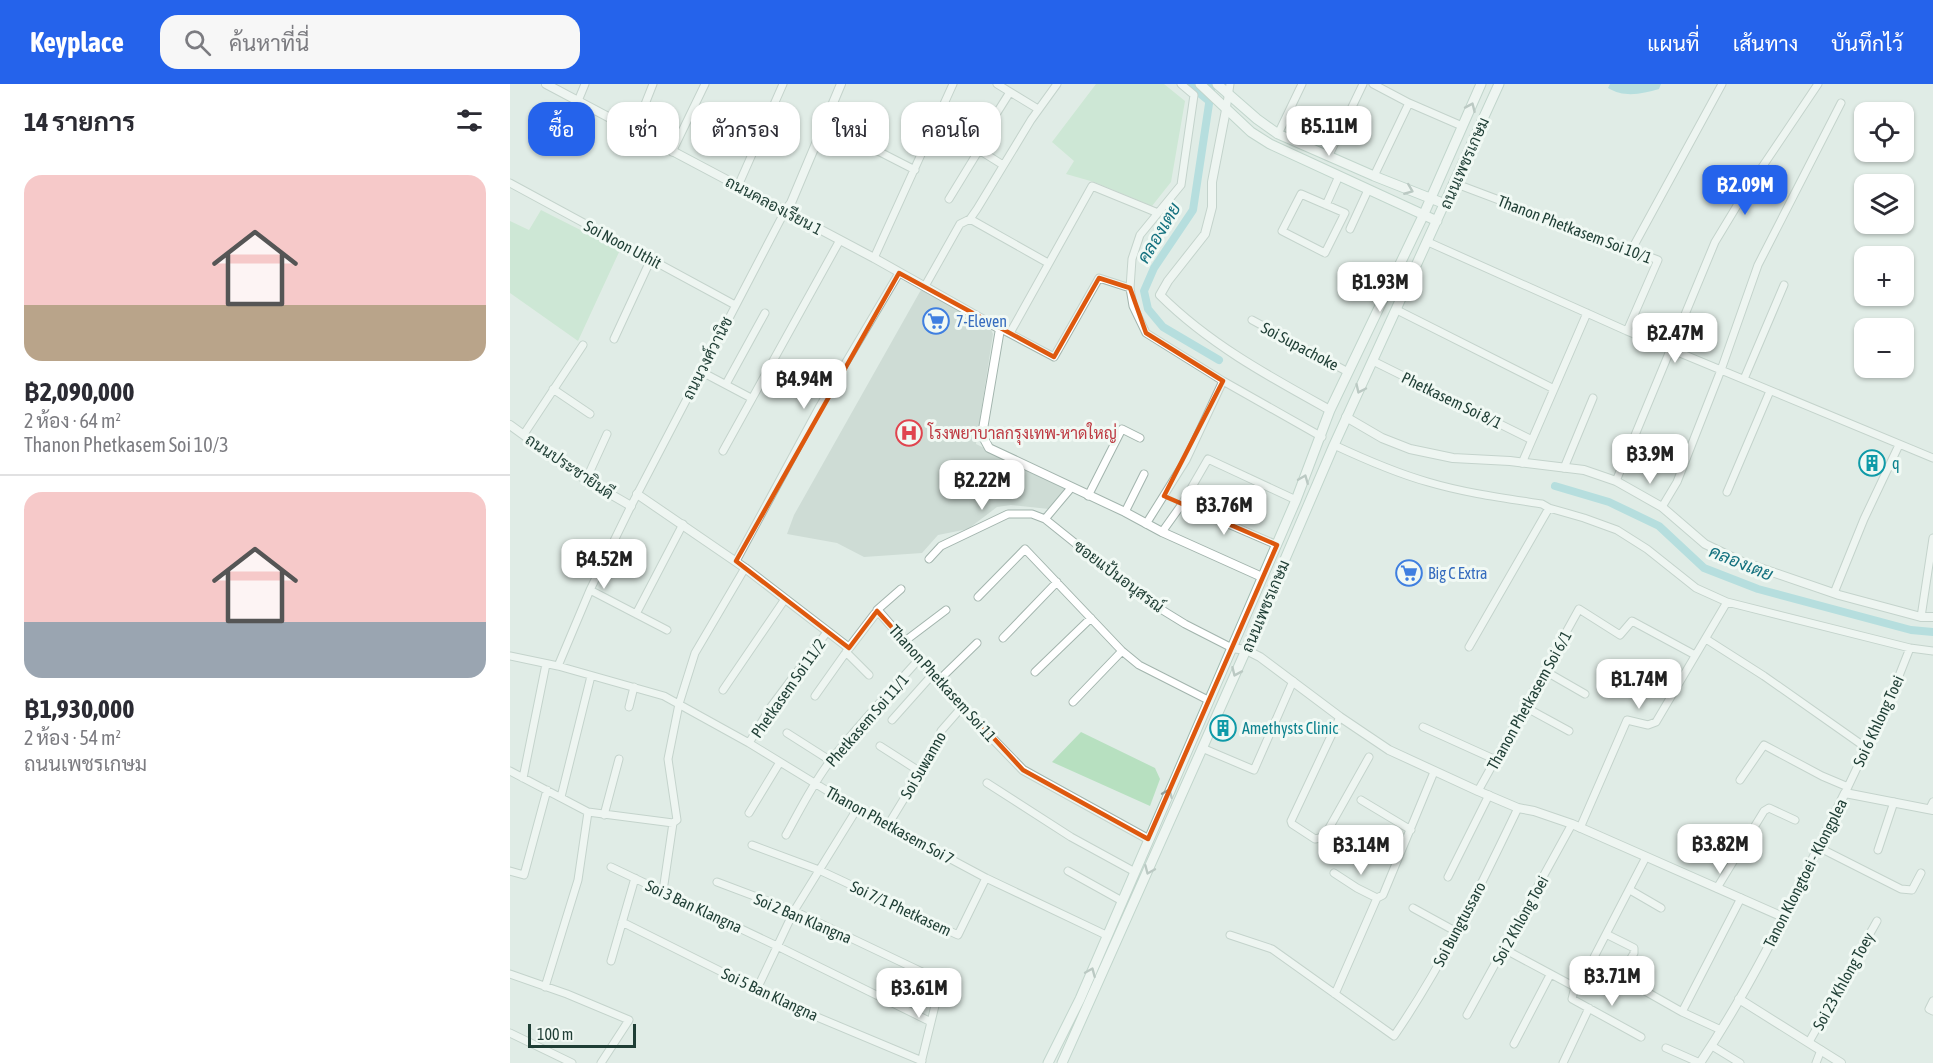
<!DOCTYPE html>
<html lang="th">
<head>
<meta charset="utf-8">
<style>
  body { margin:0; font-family:"Asap Condensed",Sarabun,sans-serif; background:#f7f7f7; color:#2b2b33; height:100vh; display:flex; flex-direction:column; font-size:22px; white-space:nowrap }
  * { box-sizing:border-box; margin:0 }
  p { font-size:20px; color:#7c7c81 }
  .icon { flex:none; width:33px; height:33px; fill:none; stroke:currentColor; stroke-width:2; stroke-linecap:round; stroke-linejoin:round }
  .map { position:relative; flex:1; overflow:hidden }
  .sheet { display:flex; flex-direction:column; background:#fff; width:510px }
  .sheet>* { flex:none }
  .banner { position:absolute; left:18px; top:18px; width:570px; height:54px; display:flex; gap:12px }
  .tools { position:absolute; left:1344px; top:18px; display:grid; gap:12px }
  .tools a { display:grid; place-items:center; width:60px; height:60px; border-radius:12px; background:#fff; box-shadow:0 2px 4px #0004; font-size:30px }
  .scale { position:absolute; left:18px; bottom:15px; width:108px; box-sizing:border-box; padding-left:6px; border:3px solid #1f3e35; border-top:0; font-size:16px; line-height:21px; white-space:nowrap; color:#1f3e35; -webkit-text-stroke:4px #f1f9f4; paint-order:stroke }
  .price { position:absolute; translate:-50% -51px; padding:0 14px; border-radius:12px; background:#fff; color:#222; font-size:20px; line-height:39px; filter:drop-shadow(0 2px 3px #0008) }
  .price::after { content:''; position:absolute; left:50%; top:36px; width:18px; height:14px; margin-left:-9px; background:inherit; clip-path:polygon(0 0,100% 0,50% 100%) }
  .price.current { background:#2563eb; color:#fff }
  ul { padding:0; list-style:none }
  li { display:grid; align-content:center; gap:12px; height:318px; padding:0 24px }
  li+li { border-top:2px solid #e1e1e2 }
  li span { display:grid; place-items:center; height:186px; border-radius:18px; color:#555 }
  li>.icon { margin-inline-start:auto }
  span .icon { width:108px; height:108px; fill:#fffc; stroke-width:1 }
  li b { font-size:26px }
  h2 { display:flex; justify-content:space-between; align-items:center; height:72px; padding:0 24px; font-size:26px }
  .pill { padding:0 21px; border-radius:18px; background:#fff; box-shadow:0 2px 4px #0004; font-size:21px; line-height:54px }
  .pill.current { background:#2563eb; color:#fff }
  header { display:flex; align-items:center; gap:36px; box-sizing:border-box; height:84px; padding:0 30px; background:#2563eb; color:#fff }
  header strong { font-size:28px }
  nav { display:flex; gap:33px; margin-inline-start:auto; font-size:21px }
  .search { width:420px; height:54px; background:#f7f7f7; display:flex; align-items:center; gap:15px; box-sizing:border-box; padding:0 21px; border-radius:18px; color:#7c7c81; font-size:22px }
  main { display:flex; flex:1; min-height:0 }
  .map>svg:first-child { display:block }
</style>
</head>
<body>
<header>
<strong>Keyplace</strong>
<div class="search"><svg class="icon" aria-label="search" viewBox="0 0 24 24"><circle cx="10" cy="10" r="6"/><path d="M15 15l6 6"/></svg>ค้นหาที่นี่</div>
<nav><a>แผนที่</a><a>เส้นทาง</a><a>บันทึกไว้</a></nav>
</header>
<main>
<section class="sheet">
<h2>14 รายการ<svg class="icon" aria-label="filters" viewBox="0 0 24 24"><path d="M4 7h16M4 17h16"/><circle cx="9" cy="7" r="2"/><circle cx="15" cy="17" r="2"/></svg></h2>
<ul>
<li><span style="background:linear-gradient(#f6c9c9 70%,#b9a48a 0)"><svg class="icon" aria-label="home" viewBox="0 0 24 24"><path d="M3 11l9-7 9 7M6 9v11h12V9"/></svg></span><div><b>฿2,090,000</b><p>2 ห้อง · 64 m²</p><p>Thanon Phetkasem Soi 10/3</p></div></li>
<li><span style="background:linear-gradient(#f6c9c9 70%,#9aa5b1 0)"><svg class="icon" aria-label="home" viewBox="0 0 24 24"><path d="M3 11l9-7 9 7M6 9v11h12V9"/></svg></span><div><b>฿1,930,000</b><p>2 ห้อง · 54 m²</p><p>ถนนเพชรเกษม</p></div></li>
</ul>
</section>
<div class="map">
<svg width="1423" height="979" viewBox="0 0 1423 979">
  <rect width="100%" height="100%" fill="#e0ece6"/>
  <path fill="#cedcd5" d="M412,204L480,243L483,250L466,360L556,404L539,425L501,421L487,423L458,445L428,451L412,469L354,473L327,459L277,450L284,431Z"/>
  <path fill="#b7e0c0" d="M586,0H654L675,17L661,98L642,122L584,98L556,90L564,77L542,58Z
    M31,126L110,166L68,257L0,209V137L19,146Z
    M571,648L645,684L650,695L640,722L542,678Z"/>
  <path fill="#83cdd6" d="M1100,0H1151L1149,5C1132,10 1114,14 1098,4Z"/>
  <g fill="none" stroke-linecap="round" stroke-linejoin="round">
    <path stroke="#83cdd6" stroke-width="8" d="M678,0L699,17
      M702,0L683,126L644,184L634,207L638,225L653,243L709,276
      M1045,402L1099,418L1149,442L1194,484L1248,505L1401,546L1423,548"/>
    <g stroke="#a2b4ad" stroke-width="9">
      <path id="minor" d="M487,0L528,25
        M671,0L684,11L671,101L630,151L622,175L620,204L623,222L636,249L713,297L812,353
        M863,0L899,19L952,42
        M68,17L75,0
        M716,26L720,0
        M478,43L500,8
        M124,48L143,0
        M768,50L792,0
        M362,64L405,86
        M162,68L195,0
        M819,71L853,0
        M864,92L899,19
        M0,99L225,221
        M944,99L1148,176L1117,247
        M228,102L273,0
        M791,110L835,129L815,169L772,147Z
        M439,115L469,66L493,81
        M816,121L829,92
        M460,135L538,179
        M840,145L858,106
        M918,158L1117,247L1423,374
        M1122,165L1212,0
        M364,174L443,0
        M415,202L450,140L460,135L467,125L521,36L547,0
        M887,226L1044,305
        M742,236L838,288
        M495,247L544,273L589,194L620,204
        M500,249L582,102L648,129
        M104,255L141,175
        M863,277L1022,356
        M190,287L241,314
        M1234,295L1274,201
        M216,300L255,229
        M43,305L80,330
        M14,350L73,261
        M824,361C854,375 886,389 918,398C955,409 993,414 1032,420L1039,424L1074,434L1107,446L1137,465L1186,504L1217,518L1400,564L1423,567
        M213,367L330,156
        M1012,379L1077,229
        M1054,384L1083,314
        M76,396L97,350
        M1106,397L1205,158L1234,110L1308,0
        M561,404L535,435L636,516L675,540L722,564
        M1217,408L1260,307
        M578,412L612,345L630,354
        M672,420L767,461
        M1152,423L1167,398L1211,286L1248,181L1331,19
        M615,428L634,390
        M636,440L676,376L713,297
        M652,448L672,420L698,375L786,416
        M419,475L431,462L498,430H522L535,435
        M226,477L310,322L389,189
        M80,506L157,546
        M1324,509L1354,435L1389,361
        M468,513L515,465L612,567L629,581L698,616
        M367,526L391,505
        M126,530L173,440
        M1411,533L1423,454
        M493,554L547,498
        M1196,555L1254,592L1355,663
        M395,557L436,526
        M959,563L1039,424
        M336,568L359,591
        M0,572L48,582L154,612L239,659L347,725L476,794L596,851
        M48,582L80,506L121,422L275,127
        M1035,587L1075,610
        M525,588L581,534
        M429,596L467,559
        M213,606L275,515
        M305,612L339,564
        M563,618L612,567
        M119,623L124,603
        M1015,623L1059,647
        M830,633L781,737L782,740L805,755L814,753L859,673
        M382,636L423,590
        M913,643L986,676
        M277,649L321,677
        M239,659L260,624L317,548
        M370,662L409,687
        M692,664L744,686L783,597
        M0,687L78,728L163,739
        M13,694L36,580
        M1230,696L1254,661L1312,692L1338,703
        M477,699L561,753L625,788
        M968,707L1069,525L1110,551L1122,537L1185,571
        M1335,709L1381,612L1400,564
        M51,713L81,592
        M851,716L901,746
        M1420,724L1423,718
        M239,729L270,678
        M94,731L109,675
        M378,741L428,659L431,647L452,623
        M1070,744L1117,636L1138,641L1146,638L1217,518
        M276,751C290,726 303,699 321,676C349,640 380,608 410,574
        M242,761L309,786L448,851L476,794
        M1308,763L1391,805L1402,806L1411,789
        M1368,766L1384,718
        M101,783L267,862L421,938
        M0,787L14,791L37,706
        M558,787L612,817
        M824,789L847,804L867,814
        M938,793L979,711
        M207,798L284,827L431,897L411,979
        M1207,804L1254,727L1259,724L1285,736
        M1120,806L1151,824
        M153,807L163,739L167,736L158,675L169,620L185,569L235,484
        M903,824L945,847
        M112,838L276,920L412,977
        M1096,850L1124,864V869L1117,881
        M720,851L762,865L884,952C933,881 971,801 1008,724
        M994,865L1065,903
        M101,877L125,794
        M1082,877L1172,928L1211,946
        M0,890L57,910L119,936L91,979
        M35,903L68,796L78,728
        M247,905L284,827L347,725
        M825,910L867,814L873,811L924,688
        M1423,917L1419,925L1423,927
        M1172,928L1231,814
        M957,931L1062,740
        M0,949L62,979
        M1131,953L1062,915L1065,903L1082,877L1136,773
        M1299,958L1367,837
        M1004,960L1040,891
        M1202,962L1230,979
        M1156,964L1190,979
        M1053,979L1079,924
        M1306,979L1311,966"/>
    </g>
    <g stroke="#a2b4ad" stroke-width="10">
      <path id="tertiary" d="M36,0L364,174L490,245L472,351L479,364L615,428L652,448L752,493
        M716,26L702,98V123L695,150L658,197L650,211C699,260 760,293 820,326
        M275,127L281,119L331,0
        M836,333L872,354L900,365L943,374L1000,377L1074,386L1106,397L1152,423L1195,460L1230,477L1329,511L1411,533H1423
        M0,341L76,396L121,422
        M127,410L235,484L339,564L365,530L370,529L452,623L513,686L638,755
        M722,564L736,566L750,573L830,633L879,666L968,707L1008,724L1024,727L1062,740L1273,833
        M1229,915L1331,979
        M1190,979C1247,894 1290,800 1335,709L1423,726"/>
    </g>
    <g stroke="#9db9ae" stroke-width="11">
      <path id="secondary" d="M690,0L741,48L760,60L927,137
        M707,0L747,35L768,50L864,92L935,120
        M538,979L570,915L786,416L820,326L913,132L971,0
        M552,979L736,566L824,361L989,0"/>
    </g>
    <use href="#minor" stroke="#fff" stroke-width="7"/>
    <use href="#tertiary" stroke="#fff" stroke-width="8"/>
    <use href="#secondary" stroke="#fff" stroke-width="9"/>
  </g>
  <defs><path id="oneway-chevron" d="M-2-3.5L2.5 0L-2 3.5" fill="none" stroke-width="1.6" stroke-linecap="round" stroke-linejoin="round" transform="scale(1.5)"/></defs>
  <g stroke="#8f9e9a">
    <use href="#oneway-chevron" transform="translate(961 23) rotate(-66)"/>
    <use href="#oneway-chevron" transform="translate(899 106) rotate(22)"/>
    <use href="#oneway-chevron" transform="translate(850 305) rotate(115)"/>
    <use href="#oneway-chevron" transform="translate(794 395) rotate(-68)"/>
    <use href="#oneway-chevron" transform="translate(726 588) rotate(114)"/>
    <use href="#oneway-chevron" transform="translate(658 709) rotate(-67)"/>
    <use href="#oneway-chevron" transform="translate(639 786) rotate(113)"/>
    <use href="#oneway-chevron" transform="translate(581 888) rotate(-67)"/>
  </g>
  <path d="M0 0H1423V979H0ZM389,189L544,273L589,194L620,204L636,249L713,297L654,412L767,461L638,755L513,686L367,527L339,564L226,477Z" fill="#e0ece6" fill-opacity=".55" fill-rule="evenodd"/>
  <path fill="none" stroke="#de580e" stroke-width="4.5" stroke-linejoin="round" d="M389,189L544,273L589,194L620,204L636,249L713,297L654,412L767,461L638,755L513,686L367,527L339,564L226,477Z"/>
  <defs>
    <g id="supermarket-ring" transform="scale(1.35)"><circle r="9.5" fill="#f1f9f4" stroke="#3f7fe0" stroke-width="1.5"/><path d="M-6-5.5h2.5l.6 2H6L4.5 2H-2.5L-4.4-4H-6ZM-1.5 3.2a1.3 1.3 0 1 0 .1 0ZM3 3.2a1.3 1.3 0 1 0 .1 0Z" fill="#3f7fe0"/></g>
    <g id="hospital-ring" transform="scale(1.35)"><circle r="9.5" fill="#f1f9f4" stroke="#e0444e" stroke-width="1.5"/><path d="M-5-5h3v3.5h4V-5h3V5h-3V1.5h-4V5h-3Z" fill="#e0444e"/></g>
    <g id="building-ring" transform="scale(1.35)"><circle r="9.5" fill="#f1f9f4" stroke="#0f9aa8" stroke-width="1.5"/><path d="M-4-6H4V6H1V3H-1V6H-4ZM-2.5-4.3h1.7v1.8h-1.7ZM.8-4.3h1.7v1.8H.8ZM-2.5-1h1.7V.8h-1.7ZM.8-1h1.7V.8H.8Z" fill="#0f9aa8"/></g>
  </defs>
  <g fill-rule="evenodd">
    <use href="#supermarket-ring" x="426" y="237"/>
    <use href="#hospital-ring" x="399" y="349"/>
    <use href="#building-ring" x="1362" y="379"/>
    <use href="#supermarket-ring" x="899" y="489"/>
    <use href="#building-ring" x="713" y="644"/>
  </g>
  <g text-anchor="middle" stroke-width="6" stroke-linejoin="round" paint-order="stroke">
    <g font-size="16" fill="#1f3e35" stroke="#f1f9f4">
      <text transform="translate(954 79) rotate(-66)" y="6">ถนนเพชรเกษม</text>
      <text transform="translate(264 121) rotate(28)" y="6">ถนนคลองเรียน 1</text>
      <text transform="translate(1065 145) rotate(21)" y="6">Thanon Phetkasem Soi 10/1</text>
      <text transform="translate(113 160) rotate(28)" y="6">Soi Noon Uthit</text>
      <text transform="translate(790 262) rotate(28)" y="6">Soi Supachoke</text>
      <text transform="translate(197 274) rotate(-63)" y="6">ถนนวงศ์วานิช</text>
      <text transform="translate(942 316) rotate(26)" y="6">Phetkasem Soi 8/1</text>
      <text transform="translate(60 382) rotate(34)" y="6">ถนนประชายินดี</text>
      <text transform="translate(609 492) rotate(37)" y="6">ซอยแป้นอนุสรณ์</text>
      <text transform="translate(755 522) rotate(-67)" y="6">ถนนเพชรเกษม</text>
      <text transform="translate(433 599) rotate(48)" y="6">Thanon Phetkasem Soi 11</text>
      <text transform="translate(278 604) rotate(-55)" y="6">Phetkasem Soi 11/2</text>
      <text transform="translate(1019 616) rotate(-61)" y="6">Thanon Phetkasem Soi 6/1</text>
      <text transform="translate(357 636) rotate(-49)" y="6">Phetkasem Soi 11/1</text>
      <text transform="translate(1368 637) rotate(-65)" y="6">Soi 6 Khlong Toei</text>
      <text transform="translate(413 681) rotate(-60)" y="6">Soi Suwanno</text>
      <text transform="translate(380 741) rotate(29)" y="6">Thanon Phetkasem Soi 7</text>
      <text transform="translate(1295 789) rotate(-63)" y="6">Tanon Klongtoei - Klongplea</text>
      <text transform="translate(184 822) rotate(25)" y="6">Soi 3 Ban Klangna</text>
      <text transform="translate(391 824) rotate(25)" y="6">Soi 7/1 Phetkasem</text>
      <text transform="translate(293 834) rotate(23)" y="6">Soi 2 Ban Klangna</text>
      <text transform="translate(1010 836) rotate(-61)" y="6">Soi 2 Khlong Toei</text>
      <text transform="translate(949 840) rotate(-62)" y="6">Soi Bungtussaro</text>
      <text transform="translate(1333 897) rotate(-61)" y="6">Soi 23 Khlong Toey</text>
      <text transform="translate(260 910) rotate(25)" y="6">Soi 5 Ban Klangna</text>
    </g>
    <g font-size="16" fill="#366cbe" stroke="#f1f9f4" text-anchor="start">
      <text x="446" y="243">7-Eleven</text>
      <text x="918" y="495">Big C Extra</text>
    </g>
    <g font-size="16" fill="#be3a42" stroke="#f1f9f4" text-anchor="start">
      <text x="418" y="355">โรงพยาบาลกรุงเทพ-หาดใหญ่</text>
    </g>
    <g font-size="16" fill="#0d838f" stroke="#f1f9f4" text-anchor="start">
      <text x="1382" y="385">q</text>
      <text x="732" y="650">Amethysts Clinic</text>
    </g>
    <g font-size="18" font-style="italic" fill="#14717f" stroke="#f1f9f4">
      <text transform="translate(649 149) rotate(-59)" y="6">คลองเตย</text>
      <text transform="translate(1231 479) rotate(22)" y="6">คลองเตย</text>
    </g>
  </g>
</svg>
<div class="tools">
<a><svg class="icon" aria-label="locate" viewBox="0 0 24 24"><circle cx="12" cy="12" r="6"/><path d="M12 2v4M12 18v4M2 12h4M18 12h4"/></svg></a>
<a><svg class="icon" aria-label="layers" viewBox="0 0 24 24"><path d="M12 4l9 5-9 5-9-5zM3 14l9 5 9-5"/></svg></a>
<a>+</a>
<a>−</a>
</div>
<div class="scale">100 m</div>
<b class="price" style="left:819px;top:73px">฿5.11M</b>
<b class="price current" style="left:1235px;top:132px">฿2.09M</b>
<b class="price" style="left:870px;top:229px">฿1.93M</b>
<b class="price" style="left:1165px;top:280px">฿2.47M</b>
<b class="price" style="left:294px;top:326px">฿4.94M</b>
<b class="price" style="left:1140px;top:401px">฿3.9M</b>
<b class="price" style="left:472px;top:427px">฿2.22M</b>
<b class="price" style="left:714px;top:452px">฿3.76M</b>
<b class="price" style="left:94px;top:506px">฿4.52M</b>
<b class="price" style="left:1129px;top:626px">฿1.74M</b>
<b class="price" style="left:1210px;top:791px">฿3.82M</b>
<b class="price" style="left:851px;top:792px">฿3.14M</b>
<b class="price" style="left:1102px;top:923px">฿3.71M</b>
<b class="price" style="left:409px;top:935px">฿3.61M</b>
<div class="banner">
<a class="pill current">ซื้อ</a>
<a class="pill">เช่า</a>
<a class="pill">ตัวกรอง</a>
<a class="pill">ใหม่</a>
<a class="pill">คอนโด</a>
</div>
</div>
</main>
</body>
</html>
